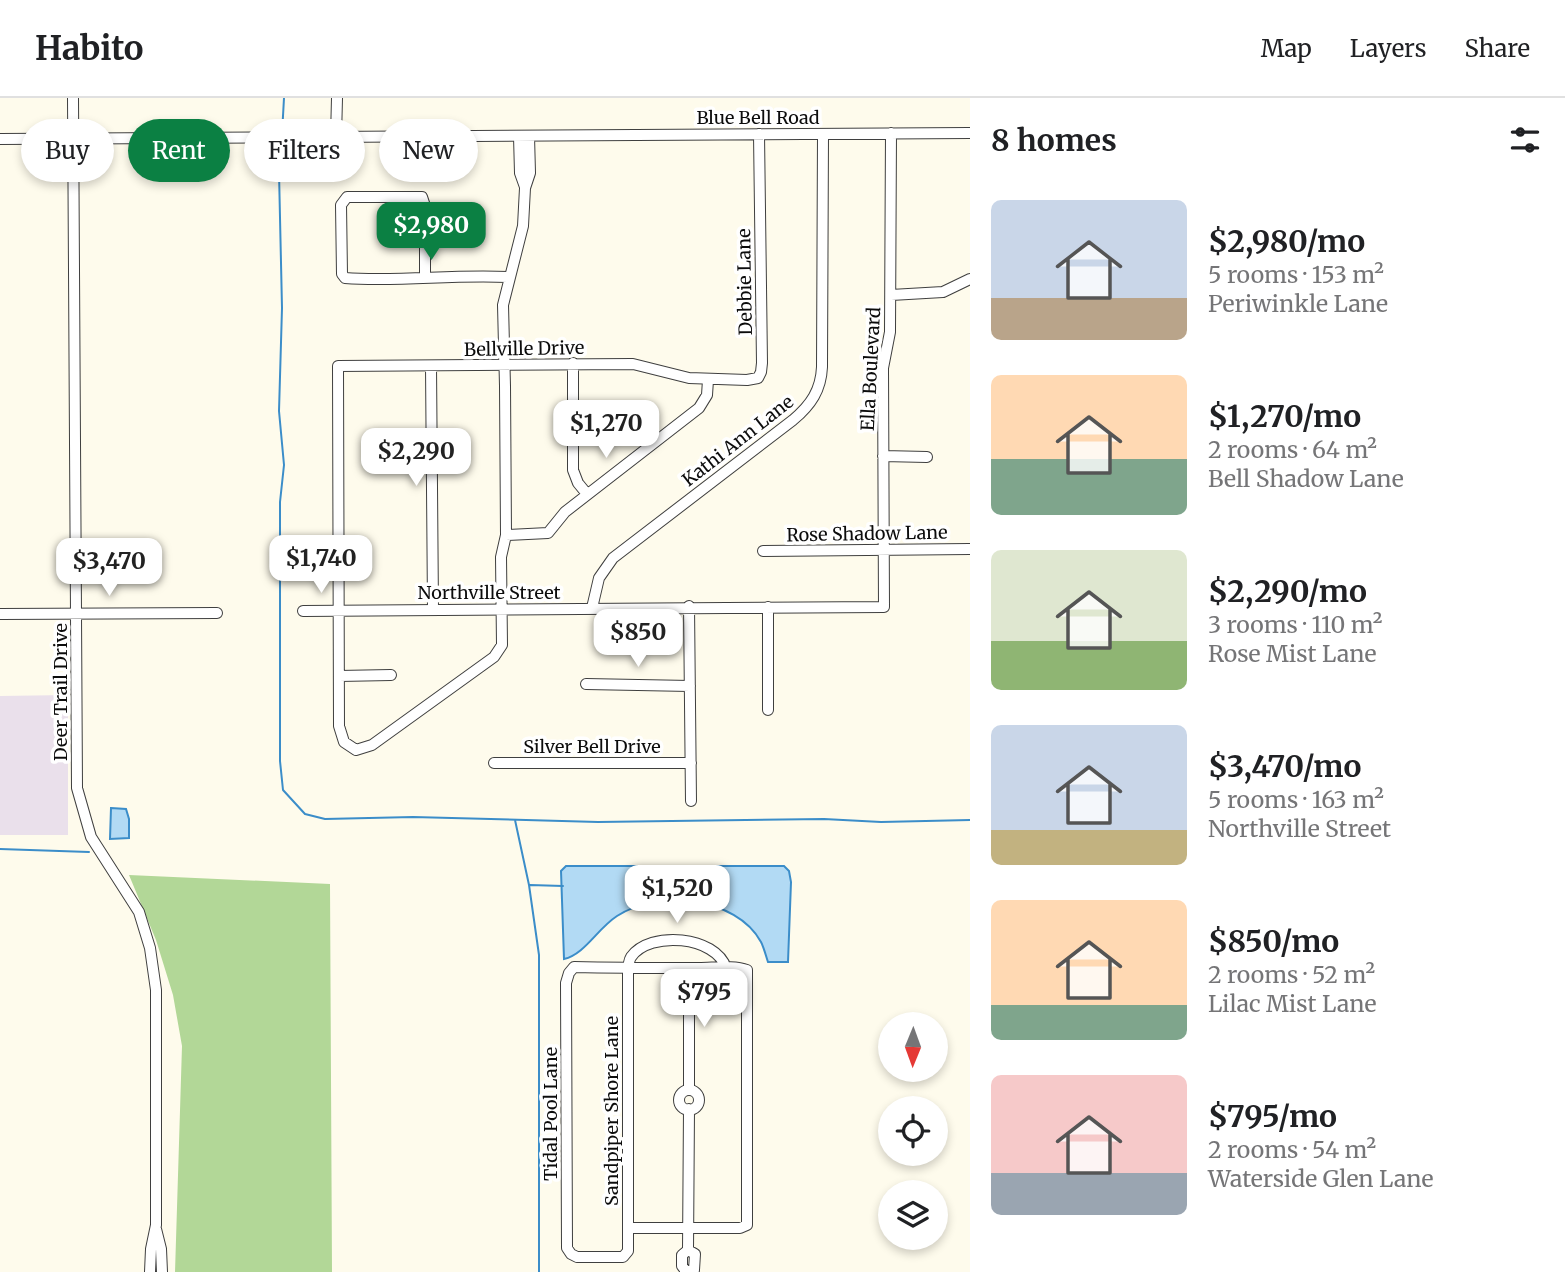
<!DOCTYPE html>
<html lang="en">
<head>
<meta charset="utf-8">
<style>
  body { margin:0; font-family:Merriweather,serif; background:#f6f6f6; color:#202124; height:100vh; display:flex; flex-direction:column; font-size:26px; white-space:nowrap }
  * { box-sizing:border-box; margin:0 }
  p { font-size:23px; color:#757577 }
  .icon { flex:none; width:38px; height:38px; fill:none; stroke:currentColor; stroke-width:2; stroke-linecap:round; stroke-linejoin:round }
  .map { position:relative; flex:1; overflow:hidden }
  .sheet { display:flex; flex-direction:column; background:#fff; width:595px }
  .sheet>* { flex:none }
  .hud { position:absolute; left:21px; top:21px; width:665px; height:63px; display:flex; gap:14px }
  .needle { width:46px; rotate:181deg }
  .tools { position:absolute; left:878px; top:914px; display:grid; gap:14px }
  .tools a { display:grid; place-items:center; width:70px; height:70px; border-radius:50%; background:#fff; box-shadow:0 4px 10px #0003; font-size:35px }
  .price { position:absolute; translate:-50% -60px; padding:0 16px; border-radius:14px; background:#fff; color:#222; font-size:23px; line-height:46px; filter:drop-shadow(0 2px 4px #0008) }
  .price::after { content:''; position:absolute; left:50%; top:42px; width:21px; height:16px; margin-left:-10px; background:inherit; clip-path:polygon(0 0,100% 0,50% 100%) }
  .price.current { background:#0b8043; color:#fff }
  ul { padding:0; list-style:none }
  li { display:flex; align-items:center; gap:21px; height:175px; padding:0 21px }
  li span { display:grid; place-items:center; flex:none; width:196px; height:140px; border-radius:10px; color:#555 }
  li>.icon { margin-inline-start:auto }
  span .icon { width:84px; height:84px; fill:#fffc; stroke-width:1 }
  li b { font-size:30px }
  h2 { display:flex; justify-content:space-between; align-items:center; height:84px; padding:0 21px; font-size:30px }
  .chip { padding:0 24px; border-radius:32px; background:#fff; box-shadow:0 4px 10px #0003; font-size:24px; line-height:63px }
  .chip.current { background:#0b8043; color:#fff }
  header { display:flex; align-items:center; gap:42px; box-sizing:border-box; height:98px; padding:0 35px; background:#fff; border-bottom:2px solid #e0e0e0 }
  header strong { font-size:33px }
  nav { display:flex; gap:38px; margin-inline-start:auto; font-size:24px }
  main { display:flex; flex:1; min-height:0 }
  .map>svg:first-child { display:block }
</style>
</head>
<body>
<header>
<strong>Habito</strong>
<nav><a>Map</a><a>Layers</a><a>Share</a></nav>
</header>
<main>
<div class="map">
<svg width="970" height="1174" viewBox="0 0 970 1174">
  <rect width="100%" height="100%" fill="#fefbec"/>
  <path fill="#eae0eb" d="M68,597V737H0V598Z"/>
  <path fill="#b2d797" d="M129,777L330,786L332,1174H175L182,948L173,897L156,842Z"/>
  <path fill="#b2daf4" stroke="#3b8dc9" stroke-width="2" d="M111,710L126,711L129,721V740L110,741Z
    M566,768H784L789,773L791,784L788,864H768C766,858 764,850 761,844C736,798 657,792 617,818C597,831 585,856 564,861L561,773Z"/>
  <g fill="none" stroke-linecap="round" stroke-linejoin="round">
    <path stroke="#3b8dc9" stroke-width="2" d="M282,36L284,0
      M282,42L279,74L282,210L279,313L284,367L280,404V663L283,692L305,716L325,721L413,719L598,724L824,721L881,724L970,722
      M515,722L529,787L539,857V1174
      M0,751L89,754
      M530,787L563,788"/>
    <g stroke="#3f3f3f" stroke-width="12">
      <path id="minor" d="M73,0L77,690L91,739L139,814L150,850L156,892V1127L151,1151L150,1174
        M519,38L520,75L525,89
        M529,38L530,75L525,90L523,128L503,207L505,288L506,437L501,459L502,547L494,559L372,647L356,652L344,644L339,628L338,268L633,266L689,280L747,282L758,280L761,274L762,265L759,36
        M336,39L337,0
        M0,41L970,35
        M425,180V108L422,99H347L341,107L342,176L345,180C399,184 454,176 508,179
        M891,197L943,194L970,181
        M573,265V372L578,385L587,396
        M431,268L433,511
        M883,358L927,359
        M506,437L548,435L565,414L699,310L707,297L708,282
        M763,453L970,451
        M689,508L691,703
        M592,510L599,480L613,460L793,322C811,307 821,292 822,269L823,36
        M303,513L884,509L883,270L890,234L891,35
        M0,516L217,515
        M339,578L391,577
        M586,586L690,588
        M768,612V509
        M494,665H691
        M689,870V992
        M679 1002a10 10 0 1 1 20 0a10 10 0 1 1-20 0Z
        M628,1130H740L747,1127V872C734,867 714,870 699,870C657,870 616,870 574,869L569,875L566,885L567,1150L571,1156L577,1159H623L628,1153V869C629,866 629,862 631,859C650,832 716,838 726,870
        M156,1131L161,1151L162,1174
        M686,1173L682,1168V1157L688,1152L689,1011
        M685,1174L694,1172L695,1156L688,1152"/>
    </g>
    <use href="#minor" stroke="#fff" stroke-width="10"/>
  </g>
  <g text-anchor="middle" stroke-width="7" stroke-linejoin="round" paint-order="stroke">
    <g font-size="18" fill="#0c0c0c" stroke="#fff">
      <text x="758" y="26">Blue Bell Road</text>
      <text transform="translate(745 184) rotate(-91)" y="6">Debbie Lane</text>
      <text transform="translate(524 251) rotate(-1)" y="6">Bellville Drive</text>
      <text transform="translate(871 271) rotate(-87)" y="6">Ella Boulevard</text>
      <text transform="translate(738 343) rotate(-38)" y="6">Kathi Ann Lane</text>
      <text transform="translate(867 436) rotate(-1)" y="6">Rose Shadow Lane</text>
      <text x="489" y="501">Northville Street</text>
      <text transform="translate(61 594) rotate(-90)" y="6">Deer Trail Drive</text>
      <text x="592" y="655">Silver Bell Drive</text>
      <text transform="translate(612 1013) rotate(-90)" y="6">Sandpiper Shore Lane</text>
      <text transform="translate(551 1016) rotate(-90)" y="6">Tidal Pool Lane</text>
    </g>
  </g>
</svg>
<div class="tools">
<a><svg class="needle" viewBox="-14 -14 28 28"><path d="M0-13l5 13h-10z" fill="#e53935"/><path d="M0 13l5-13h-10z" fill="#757577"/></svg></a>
<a><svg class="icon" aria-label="locate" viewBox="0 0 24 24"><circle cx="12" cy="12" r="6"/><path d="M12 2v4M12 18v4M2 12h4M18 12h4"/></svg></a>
<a><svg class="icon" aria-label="layers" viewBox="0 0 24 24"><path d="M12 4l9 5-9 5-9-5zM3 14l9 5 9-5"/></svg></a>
</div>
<b class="price current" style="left:431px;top:164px">$2,980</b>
<b class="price" style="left:606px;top:362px">$1,270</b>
<b class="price" style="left:416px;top:390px">$2,290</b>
<b class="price" style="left:321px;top:497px">$1,740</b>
<b class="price" style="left:109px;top:500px">$3,470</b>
<b class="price" style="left:638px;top:571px">$850</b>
<b class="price" style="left:677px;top:827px">$1,520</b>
<b class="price" style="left:704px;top:931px">$795</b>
<div class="hud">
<a class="chip">Buy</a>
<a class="chip current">Rent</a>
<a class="chip">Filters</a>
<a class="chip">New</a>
</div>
</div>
<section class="sheet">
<h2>8 homes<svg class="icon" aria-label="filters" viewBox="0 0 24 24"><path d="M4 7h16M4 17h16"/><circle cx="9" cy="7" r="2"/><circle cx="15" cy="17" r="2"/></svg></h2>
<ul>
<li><span style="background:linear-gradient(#c9d6e8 70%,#b9a48a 0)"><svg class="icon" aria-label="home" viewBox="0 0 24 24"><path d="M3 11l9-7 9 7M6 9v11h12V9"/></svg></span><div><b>$2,980/mo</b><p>5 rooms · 153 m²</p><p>Periwinkle Lane</p></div></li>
<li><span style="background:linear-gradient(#ffd9b3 60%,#7fa58c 0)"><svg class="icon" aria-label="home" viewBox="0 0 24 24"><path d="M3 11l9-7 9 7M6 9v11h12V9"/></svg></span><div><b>$1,270/mo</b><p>2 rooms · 64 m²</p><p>Bell Shadow Lane</p></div></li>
<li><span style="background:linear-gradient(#dfe7d0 65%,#8fb573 0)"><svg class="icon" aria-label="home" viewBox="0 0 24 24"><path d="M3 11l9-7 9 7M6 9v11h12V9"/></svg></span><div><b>$2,290/mo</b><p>3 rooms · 110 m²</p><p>Rose Mist Lane</p></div></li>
<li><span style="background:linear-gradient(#c9d6e8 75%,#c2b280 0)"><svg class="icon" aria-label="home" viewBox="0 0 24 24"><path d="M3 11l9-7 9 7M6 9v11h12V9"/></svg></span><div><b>$3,470/mo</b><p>5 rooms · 163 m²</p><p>Northville Street</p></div></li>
<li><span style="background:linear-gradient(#ffd9b3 75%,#7fa58c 0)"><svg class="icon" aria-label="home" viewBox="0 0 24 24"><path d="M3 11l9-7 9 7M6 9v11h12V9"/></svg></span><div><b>$850/mo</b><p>2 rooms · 52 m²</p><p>Lilac Mist Lane</p></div></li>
<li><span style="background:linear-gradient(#f6c9c9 70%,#9aa5b1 0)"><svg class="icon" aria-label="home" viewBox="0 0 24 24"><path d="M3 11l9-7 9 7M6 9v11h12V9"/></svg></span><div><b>$795/mo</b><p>2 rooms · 54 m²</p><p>Waterside Glen Lane</p></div></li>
</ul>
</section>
</main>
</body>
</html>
